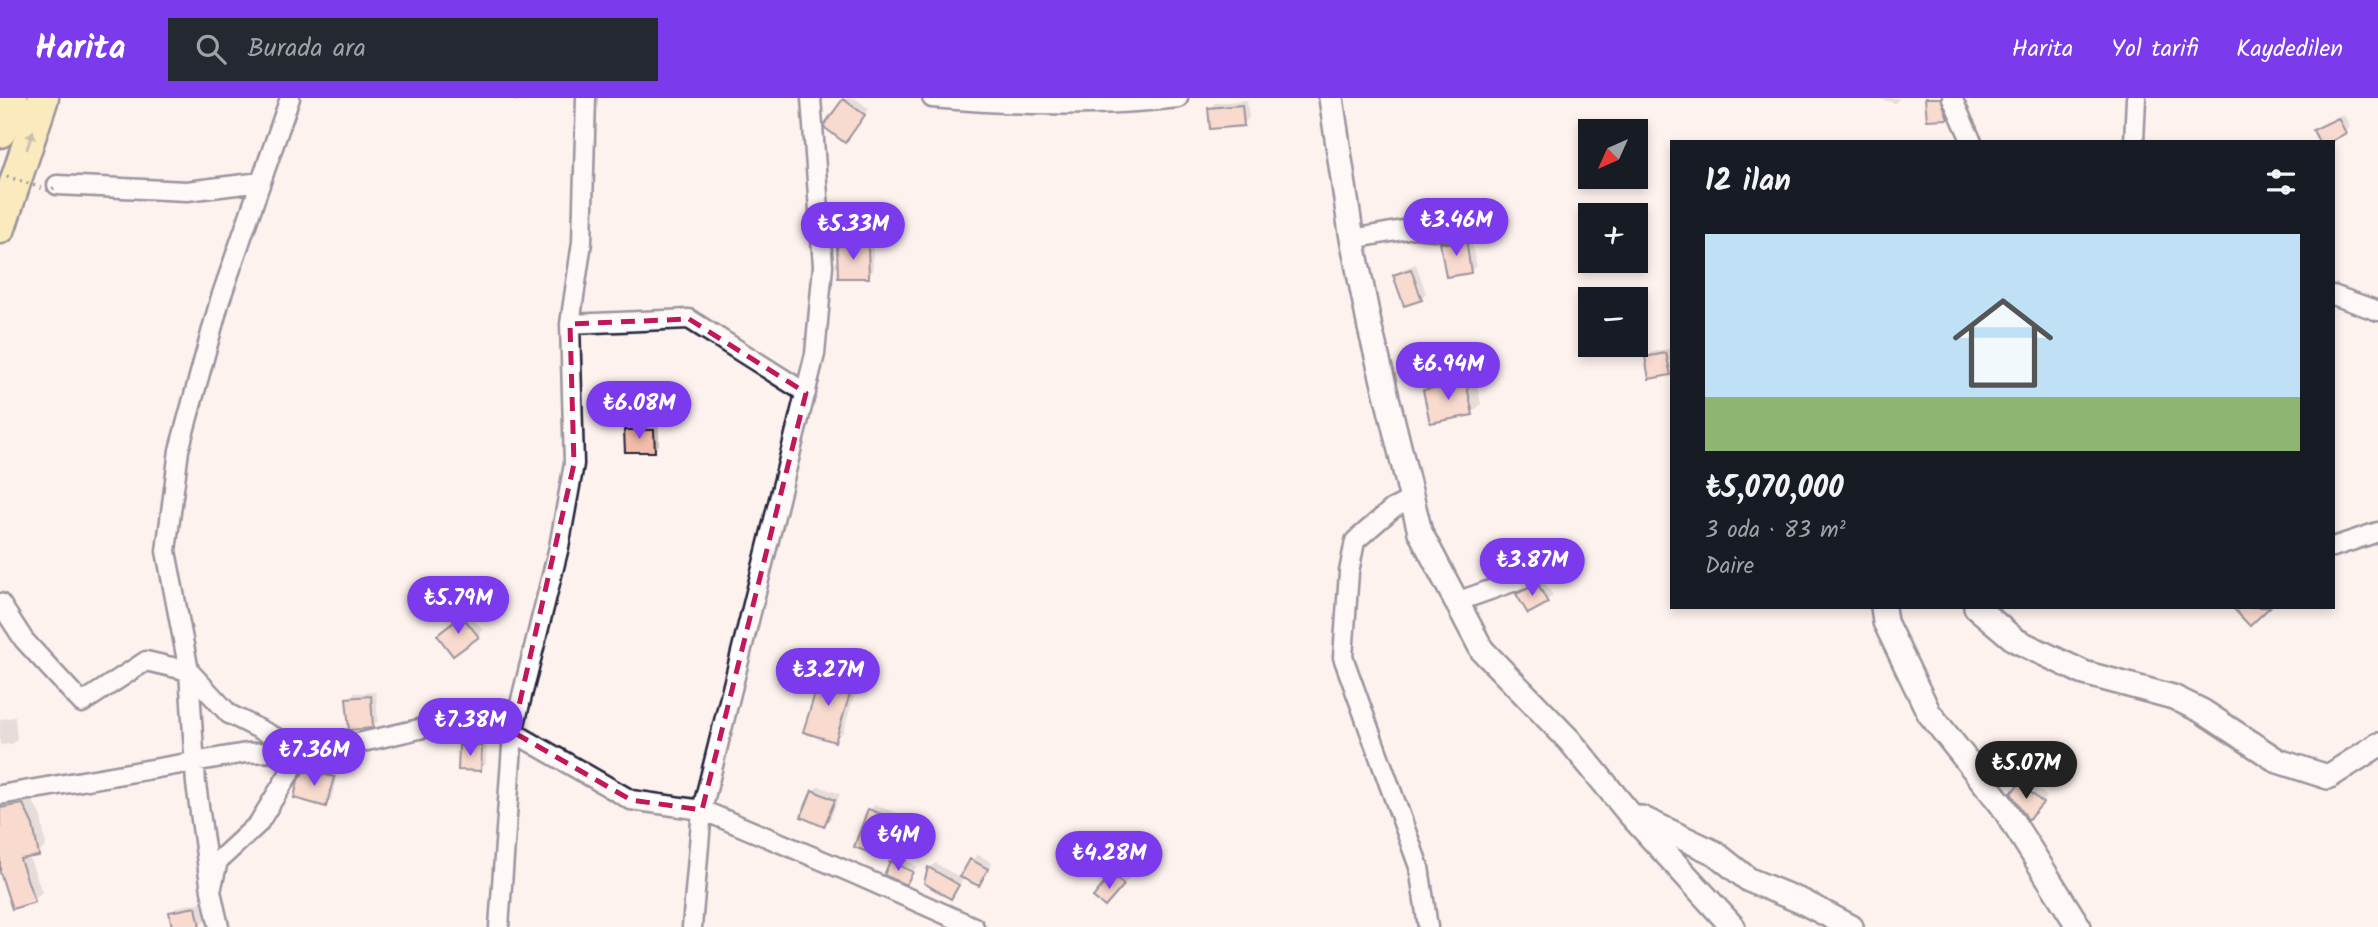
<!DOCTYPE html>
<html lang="tr">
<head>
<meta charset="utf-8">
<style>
  body { margin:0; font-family:Kalam,sans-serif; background:#242831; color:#f1f3f6; height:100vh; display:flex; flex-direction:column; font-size:26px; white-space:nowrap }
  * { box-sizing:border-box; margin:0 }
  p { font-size:23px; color:#9ea1a6 }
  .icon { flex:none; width:38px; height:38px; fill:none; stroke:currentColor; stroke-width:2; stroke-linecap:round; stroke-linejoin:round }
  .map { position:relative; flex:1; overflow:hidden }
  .drawer { position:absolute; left:1670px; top:42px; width:665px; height:469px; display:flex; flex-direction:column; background:#171b24; border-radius:0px; box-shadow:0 4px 10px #0003 }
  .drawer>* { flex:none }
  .needle { width:46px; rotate:225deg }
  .tools { position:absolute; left:1578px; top:21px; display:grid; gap:14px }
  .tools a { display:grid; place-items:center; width:70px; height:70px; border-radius:0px; background:#171b24; box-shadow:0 4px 10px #0003; font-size:35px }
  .price { position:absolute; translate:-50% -60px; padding:0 16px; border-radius:24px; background:#7c3aed; color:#fff; font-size:23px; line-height:46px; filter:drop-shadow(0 2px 4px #0008) }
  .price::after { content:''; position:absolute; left:50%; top:42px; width:21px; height:16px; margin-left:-10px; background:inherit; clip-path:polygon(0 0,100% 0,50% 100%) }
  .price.current { background:#222; color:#fff }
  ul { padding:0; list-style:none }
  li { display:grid; align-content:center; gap:14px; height:371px; padding:0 35px }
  li span { display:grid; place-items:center; height:217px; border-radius:0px; color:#555 }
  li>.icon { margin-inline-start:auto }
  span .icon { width:126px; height:126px; fill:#fffc; stroke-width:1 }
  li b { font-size:30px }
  h2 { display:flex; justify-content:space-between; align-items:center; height:84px; padding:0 35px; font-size:30px }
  header { display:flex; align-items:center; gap:42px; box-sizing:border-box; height:98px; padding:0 35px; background:#7c3aed; color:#fff }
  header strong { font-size:33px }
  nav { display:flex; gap:38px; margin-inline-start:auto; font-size:24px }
  .search { width:490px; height:63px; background:#242831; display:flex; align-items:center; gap:18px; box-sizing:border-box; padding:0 24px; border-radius:0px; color:#9ea1a6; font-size:26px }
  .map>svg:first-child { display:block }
</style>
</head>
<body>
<header>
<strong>Harita</strong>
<div class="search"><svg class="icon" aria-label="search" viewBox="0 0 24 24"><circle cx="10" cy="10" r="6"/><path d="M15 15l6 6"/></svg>Burada ara</div>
<nav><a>Harita</a><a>Yol tarifi</a><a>Kaydedilen</a></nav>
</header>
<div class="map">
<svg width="2378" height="829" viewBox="0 0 2378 829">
  <rect width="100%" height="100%" fill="#fdf2ee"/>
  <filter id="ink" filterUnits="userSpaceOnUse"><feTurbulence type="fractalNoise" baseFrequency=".0143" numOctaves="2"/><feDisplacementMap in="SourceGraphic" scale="14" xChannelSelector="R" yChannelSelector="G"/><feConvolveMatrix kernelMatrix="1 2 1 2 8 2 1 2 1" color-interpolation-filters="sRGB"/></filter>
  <g filter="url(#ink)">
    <path fill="#0003" d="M514,0H540L514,4Z
      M847,0H855L869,11L850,37L826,27Z
      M1876,0H1900L1895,5Z
      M1927,0H1948L1953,14L1947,19Z
      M1247,2L1249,20L1243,26L1210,10L1215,5Z
      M2343,16L2350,28L2345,34L2316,33L2321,27Z
      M1471,137L1476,168L1470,174L1442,145L1448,140H1461Z
      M845,143H873V173L868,178L839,148Z
      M1416,166L1426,195L1421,200L1395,177L1400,172Z
      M1671,250L1670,275L1647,259L1652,254Z
      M1475,276L1481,306L1472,315L1425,292L1434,283Z
      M632,327H659V347L654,352L626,333Z
      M1543,481L1553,498L1529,514L1519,496L1524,490Z
      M468,514L483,532L477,538L445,532Z
      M831,568L861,577L843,634L834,642L823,577Z
      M376,594L378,623L373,628L348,601L354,595Z
      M15,619L17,641L12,646L0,647V621Z
      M467,642L487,643L486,666L480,671L461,647Z
      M312,666L338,674L331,702L325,707L307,672Z
      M2027,680L2047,699L2034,715L2013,695Z
      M819,688L840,696L830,721L824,727L813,693Z
      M31,699L41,719L46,748L38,756L29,758L42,794L34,802L13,809L0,761V704Z
      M875,707L899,716L886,751L880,757L869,712Z
      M977,756L992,765L984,781L978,786L965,779L951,799L930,770L935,765L961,780Z
      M897,758L917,768L906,785L886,776Z
      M1119,772L1129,780L1111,802L1113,777Z
      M202,804L205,822L200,827L171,815L177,809Z"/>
    <path fill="#f4bda9" stroke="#22223b" stroke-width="2" d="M1925,0H1941L1948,21L1927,22Z
      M843,1L865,17L845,45L825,30L824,27Z
      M1242,7L1244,28L1210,31L1208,10Z
      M2338,20L2346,35L2330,44H2319L2313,32Z
      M1466,141L1471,175L1446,179L1440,145H1455Z
      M868,147L869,180H838L837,148Z
      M1411,171L1422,202L1404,208L1393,177Z
      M1666,255L1671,277L1649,281L1645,259Z
      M1466,284L1473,317L1430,325L1423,292Z
      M624,332H654L655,354H625Z
      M1537,484L1548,505L1528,516L1516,496L1531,489Z
      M2232,509H2270L2250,528Z
      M462,518L479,539L453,558L437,537Z
      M821,576L853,586L835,644L803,634Z
      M371,598L373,630L349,632L346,600Z
      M459,647L482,648L481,673L458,672Z
      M305,671L334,679L326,709L294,700L298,682Z
      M2020,685L2043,705L2028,722L2011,695Z
      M812,692L835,702L824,729L801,719Z
      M23,706L33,727L39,758L20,761L35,804L12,811L0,774V710Z
      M868,711L895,721L881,759L854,749Z
      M970,761L988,771L979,788L960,779Z
      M890,763L913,774L906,787L884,777Z
      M928,769L959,787L951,801L924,785Z
      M1112,776L1124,787L1105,809L1093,799Z
      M196,809L200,829H172L169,814Z"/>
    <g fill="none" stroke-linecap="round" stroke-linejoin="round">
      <g stroke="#22223b" stroke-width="23">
        <path id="minor" d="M932,0C1014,7 1096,10 1178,0
          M1952,0L1972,44
          M2134,44L2136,0
          M57,87L187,93L261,84
          M1352,141L1414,130L1455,134
          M2333,197L2378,213
          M570,226L689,221L806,295
          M1412,401L1392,411L1355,443L1349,474L1343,559L1419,769L1428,829
          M2333,449L2378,434
          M1456,504L1527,479
          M0,505L24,542L82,605L146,563L189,573L229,616L303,653L345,648L441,626L513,634L631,702L702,712L852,775L974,829
          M0,697L246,655L299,653
          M211,793L196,686L189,573L166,453L179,352L220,202L290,0
          M219,829L211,793L218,763L258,726L303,653
          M499,829L513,634L559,449L574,366L570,226L582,144L586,0
          M692,829L702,712L815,256L823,168L811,0"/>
      </g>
      <g stroke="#22223b" stroke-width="28">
        <path id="tertiary" d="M1331,0L1351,135L1370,230L1420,434L1482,552L1570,643L1628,714L1733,829
          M1883,509L1885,524L1929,615L2002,707L2079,829
          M1976,509L2015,542L2084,575L2173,599L2202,613L2278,663L2328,679L2378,647
          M1641,720L1715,755L1749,782L1803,804L1851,829"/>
      </g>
      <g stroke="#22223b" stroke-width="35">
        <path id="trunk" d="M0,34L12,0
          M0,130L43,0"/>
      </g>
      <use href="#minor" stroke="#fff" stroke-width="18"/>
      <use href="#tertiary" stroke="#fff" stroke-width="23"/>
      <use href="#trunk" stroke="#f9e181" stroke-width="30"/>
      <path stroke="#22223b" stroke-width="3.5" stroke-dasharray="2 5" stroke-linecap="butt" d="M0,76L50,93L57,87"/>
    </g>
    <defs><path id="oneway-solid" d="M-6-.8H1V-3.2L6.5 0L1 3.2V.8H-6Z" transform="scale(1.75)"/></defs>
    <use fill="#8e825e" href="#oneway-solid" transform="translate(30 42) rotate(-71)"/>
  </g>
  <path d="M0 0H2378V829H0ZM689,221L806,295L702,712L631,702L513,634L574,366L570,226Z" fill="#fdf2ee" fill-opacity=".55" fill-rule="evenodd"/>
  <path fill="none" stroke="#c2185b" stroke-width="5" stroke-dasharray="14 9" stroke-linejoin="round" d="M689,221L806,295L702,712L631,702L513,634L574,366L570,226Z"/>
</svg>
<div class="tools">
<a><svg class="needle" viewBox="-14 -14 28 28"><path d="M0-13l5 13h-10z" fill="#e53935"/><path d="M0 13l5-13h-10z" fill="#9ea1a6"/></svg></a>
<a>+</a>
<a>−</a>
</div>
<b class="price" style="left:1456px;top:160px">₺3.46M</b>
<b class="price" style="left:853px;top:164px">₺5.33M</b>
<b class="price" style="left:1448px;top:304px">₺6.94M</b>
<b class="price" style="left:639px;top:343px">₺6.08M</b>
<b class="price" style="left:1532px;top:500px">₺3.87M</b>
<b class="price" style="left:458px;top:538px">₺5.79M</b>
<b class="price" style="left:828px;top:610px">₺3.27M</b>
<b class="price" style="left:470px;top:660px">₺7.38M</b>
<b class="price" style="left:314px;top:690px">₺7.36M</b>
<b class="price current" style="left:2026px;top:703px">₺5.07M</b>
<b class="price" style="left:898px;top:775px">₺4M</b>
<b class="price" style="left:1109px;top:793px">₺4.28M</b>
<section class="drawer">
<h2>12 ilan<svg class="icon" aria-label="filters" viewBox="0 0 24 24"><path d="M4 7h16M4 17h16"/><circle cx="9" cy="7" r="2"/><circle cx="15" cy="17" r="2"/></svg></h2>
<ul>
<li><span style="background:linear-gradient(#bfe0f5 75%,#8fb573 0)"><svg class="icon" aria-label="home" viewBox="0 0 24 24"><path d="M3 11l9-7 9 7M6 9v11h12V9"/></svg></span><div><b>₺5,070,000</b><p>3 oda · 83 m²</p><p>Daire</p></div></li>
</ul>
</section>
</div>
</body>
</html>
